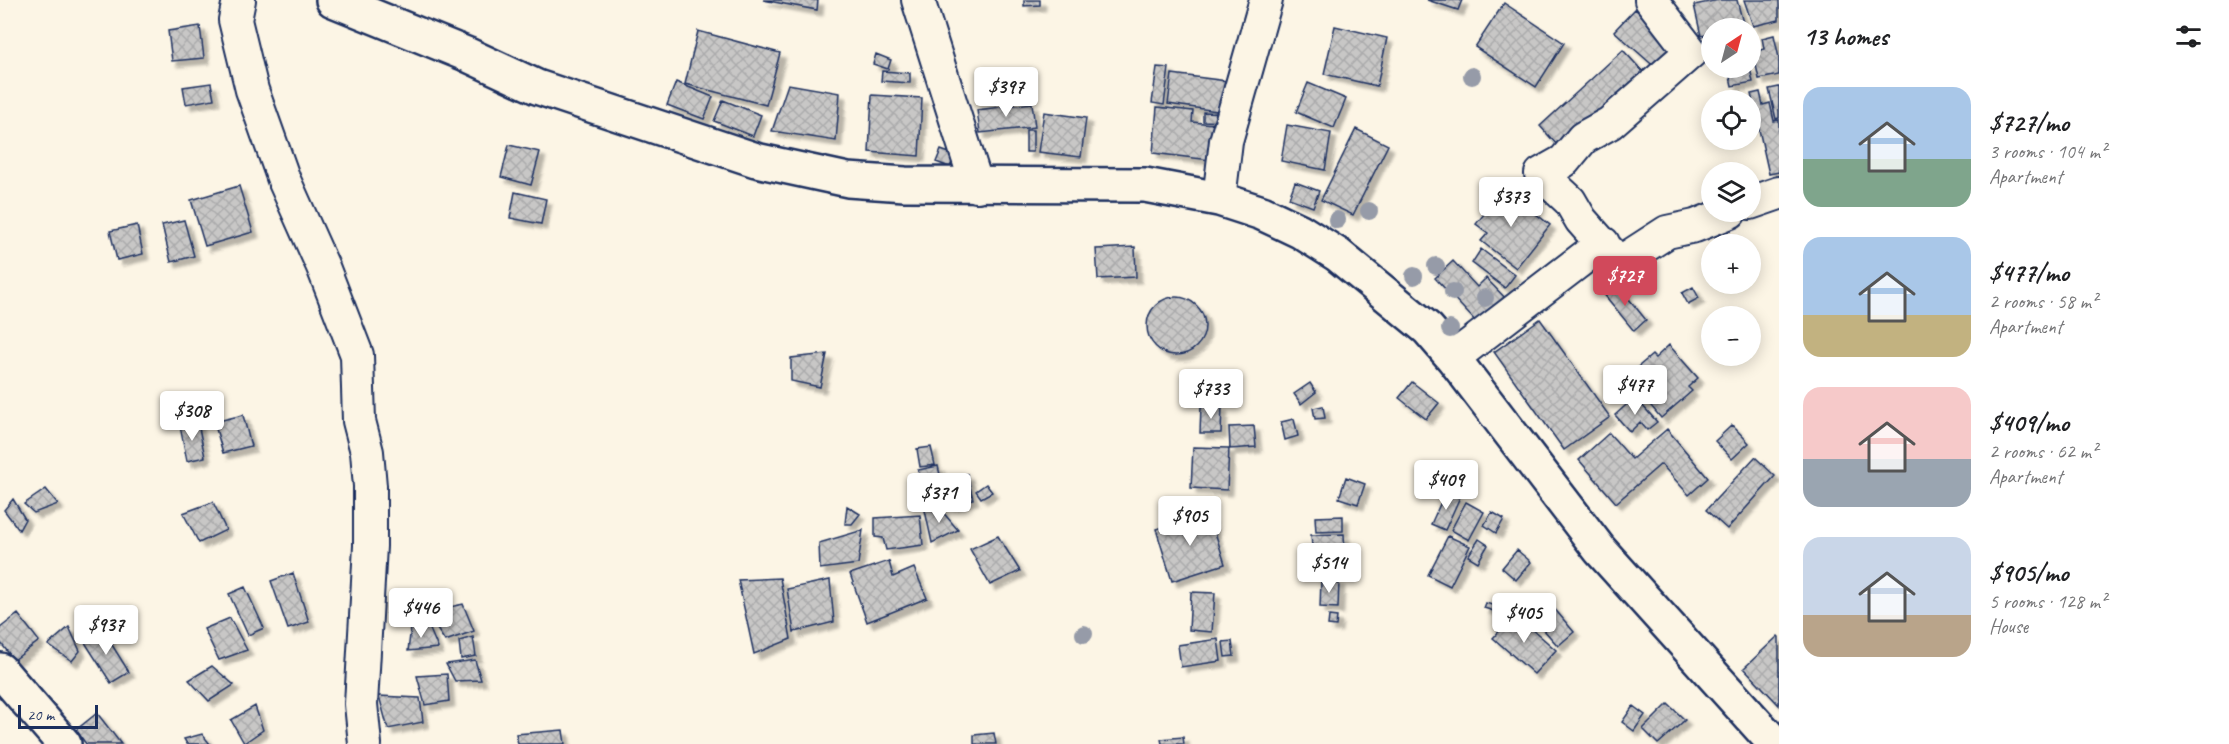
<!DOCTYPE html>
<html lang="en">
<head>
<meta charset="utf-8">
<style>
  body { margin:0; font-family:Caveat,sans-serif; background:#f2f2f2; color:#202124; height:100vh; display:flex; flex-direction:column; font-size:22px; white-space:nowrap }
  * { box-sizing:border-box; margin:0 }
  p { font-size:20px; color:#757577 }
  .icon { flex:none; width:33px; height:33px; fill:none; stroke:currentColor; stroke-width:2; stroke-linecap:round; stroke-linejoin:round }
  .map { position:relative; flex:1; overflow:hidden }
  .drawer { display:flex; flex-direction:column; background:#fff; width:450px }
  .drawer>* { flex:none }
  .needle { width:39px; rotate:36deg }
  .tools { position:absolute; left:1701px; top:18px; display:grid; gap:12px }
  .tools a { display:grid; place-items:center; width:60px; height:60px; border-radius:50%; background:#fff; box-shadow:0 3px 15px #0003; font-size:30px }
  .scale { position:absolute; left:18px; bottom:15px; width:80px; box-sizing:border-box; padding-left:6px; border:3px solid #1b2f5e; border-top:0; font-size:16px; line-height:21px; white-space:nowrap; color:#1b2f5e; -webkit-text-stroke:4px #fcf5e5; paint-order:stroke }
  .price { position:absolute; translate:-50% -51px; padding:0 14px; border-radius:6px; background:#fff; color:#222; font-size:20px; line-height:39px; filter:drop-shadow(0 2px 3px #0008) }
  .price::after { content:''; position:absolute; left:50%; top:36px; width:18px; height:14px; margin-left:-9px; background:inherit; clip-path:polygon(0 0,100% 0,50% 100%) }
  .price.active { background:#d1495b; color:#fff }
  ul { padding:0; list-style:none }
  li { display:flex; align-items:center; gap:18px; height:150px; padding:0 24px }
  li span { display:grid; place-items:center; flex:none; width:168px; height:120px; border-radius:18px; color:#555 }
  li>.icon { margin-inline-start:auto }
  span .icon { width:72px; height:72px; fill:#fffc; stroke-width:1 }
  li b { font-size:26px }
  h2 { display:flex; justify-content:space-between; align-items:center; height:72px; padding:0 24px; font-size:26px }
  main { display:flex; flex:1; min-height:0 }
  .map>svg:first-child { display:block }
</style>
</head>
<body>
<main>
<div class="map">
<svg width="1779" height="744" viewBox="0 0 1779 744">
  <defs>
    <pattern id="building-cross-hatch" width="8" height="8" patternUnits="userSpaceOnUse" patternTransform="scale(1.5)"><rect width="8" height="8" fill="#c8c7c6"/><path d="M0 0l8 8M0 8l8-8" fill="none" stroke="#ababac"/></pattern>
    <filter id="shadow"><feDropShadow dx="5.5" dy="5.5" stdDeviation="1.5" flood-color="#0004"/></filter>
  </defs>
  <rect width="100%" height="100%" fill="#fcf5e5"/>
  <filter id="ink" filterUnits="userSpaceOnUse"><feTurbulence type="fractalNoise" baseFrequency=".0167" numOctaves="2"/><feDisplacementMap in="SourceGraphic" scale="12" xChannelSelector="R" yChannelSelector="G"/><feConvolveMatrix kernelMatrix="1 2 1 2 8 2 1 2 1" color-interpolation-filters="sRGB"/></filter>
  <g filter="url(#ink)">
    <path fill="url(#building-cross-hatch)" stroke="#1b2f5e" stroke-width="1.5" filter="url(#shadow)" d="M763,0H818L817,10Z
      M1024,0H1040V5L1024,6Z
      M1427,0H1462L1458,10Z
      M1718,0H1737L1744,27L1712,28V34L1701,36L1694,5Z
      M1744,0H1779V20L1753,26Z
      M1504,3L1564,43L1536,87L1475,47Z
      M1635,9L1678,48L1658,70L1614,31Z
      M200,26L204,58L172,61L168,31Z
      M1335,26L1387,38L1377,86L1324,74Z
      M698,31L780,53L766,105L685,84Z
      M1774,35L1779,58V75L1759,79L1753,52L1764,49L1762,38Z
      M1623,50L1646,75L1589,128L1558,146L1540,126Z
      M876,54L891,60L888,69L873,64Z
      M1157,67L1169,68L1164,105L1152,103Z
      M1728,68H1750L1753,82L1732,86Z
      M882,71L910,73V83L881,81Z
      M1172,74L1227,81L1224,112L1168,104Z
      M676,82L713,97L704,119L667,105Z
      M211,83L214,99L186,104L183,87Z
      M1308,83L1346,99L1334,128L1296,112Z
      M788,84L840,93L836,141L772,131Z
      M1779,87V118L1776,119L1769,89Z
      M1760,92L1763,105L1770,103L1774,121L1779,120V172L1769,174L1751,94Z
      M872,95L922,98L919,156L869,152Z
      M723,100L761,115L753,136L714,121Z
      M1032,103L1035,127L980,133L977,110Z
      M1157,107L1193,111L1192,122L1214,124L1210,160L1153,153Z
      M1044,112L1086,118L1081,157L1038,152Z
      M1203,112L1226,113L1225,122L1203,121Z
      M1287,125L1331,133L1325,170L1281,161Z
      M1356,129L1388,145L1353,215L1321,200Z
      M1026,130H1033V152H1026Z
      M509,145L540,152L531,185L501,177Z
      M941,150L955,155L950,167L936,162Z
      M1295,182L1319,191L1313,207L1289,198Z
      M239,186L253,232L205,246L191,200Z
      M1504,189L1550,225L1516,268L1481,241L1488,233L1476,224Z
      M515,192L546,199L541,224L510,218Z
      M184,220L194,256L171,262L162,225Z
      M137,225L143,254L117,260L110,231Z
      M1135,247L1136,277L1098,279L1096,249Z
      M1481,249L1515,275L1505,288L1472,263Z
      M1453,261L1477,287L1486,278L1507,300L1479,325L1435,278Z
      M1616,283L1646,320L1634,331L1603,293Z
      M1693,287L1699,298L1688,304L1682,293Z
      M1147 326a29 29 0 1 1 58 0a29 29 0 1 1-58 0Z
      M1540,319L1610,417L1564,450L1494,352Z
      M1669,345L1698,378L1688,387L1692,391L1661,418L1647,401L1644,404L1632,390L1635,388L1626,377L1652,355L1655,358Z
      M827,354L820,387L791,381V358Z
      M1412,382L1439,403L1426,419L1399,398Z
      M1310,383L1316,392L1301,404L1294,394Z
      M1635,397L1657,422L1647,430L1640,422L1630,432L1615,415Z
      M1201,406L1222,407L1221,433H1200Z
      M1323,406L1325,418L1315,419L1313,408Z
      M243,415L251,446L223,453L214,422Z
      M1294,419L1298,436L1285,440L1281,422Z
      M198,423L205,457L187,461L180,426Z
      M1732,425L1749,443L1732,459L1715,441Z
      M1254,426L1256,447L1230,449L1229,427Z
      M1667,429L1708,478L1689,495L1661,464L1616,503L1579,460L1609,433L1632,459Z
      M931,447L935,465L920,467L917,449Z
      M1193,447L1229,448L1227,490L1191,488Z
      M1755,457L1775,476L1727,529L1706,510Z
      M938,466L944,492L924,497L918,470Z
      M967,474L973,499L949,504L943,480Z
      M1346,477L1365,484L1358,504L1339,498Z
      M986,484L992,492L981,498L976,491Z
      M46,489L58,504L34,513L24,504Z
      M1446,491L1460,497L1445,530L1431,524Z
      M13,499L25,519L19,530L4,510Z
      M213,502L226,530L199,543L183,513Z
      M1466,502L1484,512L1469,540L1451,530Z
      M847,506L860,514L852,524H845Z
      M924,506L941,510L958,530L932,543Z
      M1492,512L1504,519L1496,533L1484,525Z
      M1209,513L1225,564L1172,581L1156,529Z
      M920,515L923,545L886,550L883,538L875,537V518Z
      M1343,516V531L1316,532L1315,517Z
      M863,530L858,564L820,569L819,543Z
      M1344,534L1345,556L1313,557L1311,535Z
      M998,536L1020,571L990,585L970,549Z
      M1448,536L1470,546L1450,586L1428,575Z
      M1479,539L1488,545L1478,562L1468,556Z
      M1517,550L1531,562L1516,580L1502,568Z
      M889,561L893,577L914,568L927,598L867,622L850,574Z
      M293,573L309,622L288,629L271,581Z
      M780,578L791,639L754,654L738,580Z
      M830,580L834,622L794,632L787,589Z
      M1321,580L1339,581L1338,608L1320,607Z
      M245,587L264,628L248,635L229,594Z
      M1191,592L1215,593L1212,632L1189,630Z
      M1486,603L1498,607L1497,612L1484,608Z
      M1532,603L1540,613L1529,621L1521,611Z
      M463,604L474,631L445,641L435,626L451,620L445,608Z
      M1553,607L1574,632L1558,646L1536,621Z
      M18,614L39,641L14,660L0,642V628Z
      M1515,614L1556,650L1534,674L1493,638Z
      M1329,616L1337,617L1336,626L1328,625Z
      M230,618L247,650L219,660L204,629Z
      M69,627L80,651L72,661L48,645Z
      M411,627H429L438,648L408,651Z
      M102,629L129,672L111,683L84,641Z
      M1778,636L1779,637V705L1744,668Z
      M473,637L476,656L461,659L459,641Z
      M1218,639L1221,661L1181,667L1178,645Z
      M1232,641L1234,656L1225,657L1223,642Z
      M475,660L481,680L455,681L446,664Z
      M212,666L234,685L209,701L189,680Z
      M447,674L449,701L425,705L417,676Z
      M379,696L420,698L423,722L388,729Z
      M1668,704L1685,720L1658,744L1643,729Z
      M255,706L263,730L244,743L231,720Z
      M1633,706L1645,715L1634,731L1622,722Z
      M97,713L121,744H86L76,730Z
      M563,730L565,744H518L516,734Z
      M994,733L996,744H974V735Z
      M202,734L210,744H187L184,739Z
      M1183,737L1184,744H1162L1161,739Z"/>
    <g fill="none" stroke-linecap="round" stroke-linejoin="round">
      <g stroke="#1b2f5e" stroke-width="36">
        <path id="minor" d="M239,0L235,20L252,90L284,180L323,267L357,355L359,421L367,452L370,486V546L361,704L365,744
          M918,0L977,186
          M1651,0L1691,52L1610,123L1583,138L1564,161L1541,174L1570,201L1581,220L1619,263L1667,232L1695,226L1730,212
          M1219,199L1226,141L1266,0
          M1750,203L1779,193
          M1453,358L1603,243"/>
      </g>
      <g stroke="#1b2f5e" stroke-width="38">
        <path id="major" d="M333,0L466,54L537,87L756,160L848,180L905,184L1145,185L1219,199L1262,213L1300,231L1338,255L1428,329L1453,358L1600,550L1775,744
          M0,670L64,744"/>
      </g>
      <use href="#minor" stroke="#fcf5e5" stroke-width="32"/>
      <use href="#major" stroke="#fcf5e5" stroke-width="33"/>
    </g>
    <g fill="#969ba8">
      <circle cx="1472" cy="76" r="9"/>
      <circle cx="1369" cy="211" r="9"/>
      <circle cx="1337" cy="220" r="9"/>
      <circle cx="1436" cy="266" r="9"/>
      <circle cx="1414" cy="276" r="9"/>
      <circle cx="1453" cy="292" r="9"/>
      <circle cx="1485" cy="298" r="9"/>
      <circle cx="1450" cy="329" r="9"/>
      <circle cx="1084" cy="634" r="9"/>
    </g>
  </g>
</svg>
<div class="tools">
<a><svg class="needle" viewBox="-14 -14 28 28"><path d="M0-13l5 13h-10z" fill="#e53935"/><path d="M0 13l5-13h-10z" fill="#757577"/></svg></a>
<a><svg class="icon" aria-label="locate" viewBox="0 0 24 24"><circle cx="12" cy="12" r="6"/><path d="M12 2v4M12 18v4M2 12h4M18 12h4"/></svg></a>
<a><svg class="icon" aria-label="layers" viewBox="0 0 24 24"><path d="M12 4l9 5-9 5-9-5zM3 14l9 5 9-5"/></svg></a>
<a>+</a>
<a>−</a>
</div>
<div class="scale">20 m</div>
<b class="price" style="left:1006px;top:118px">$397</b>
<b class="price" style="left:1511px;top:228px">$373</b>
<b class="price active" style="left:1625px;top:307px">$727</b>
<b class="price" style="left:1635px;top:416px">$477</b>
<b class="price" style="left:1211px;top:420px">$733</b>
<b class="price" style="left:192px;top:442px">$308</b>
<b class="price" style="left:1446px;top:511px">$409</b>
<b class="price" style="left:939px;top:524px">$371</b>
<b class="price" style="left:1190px;top:547px">$905</b>
<b class="price" style="left:1329px;top:594px">$514</b>
<b class="price" style="left:421px;top:639px">$446</b>
<b class="price" style="left:1524px;top:644px">$405</b>
<b class="price" style="left:106px;top:656px">$937</b>
</div>
<section class="drawer">
<h2>13 homes<svg class="icon" aria-label="filters" viewBox="0 0 24 24"><path d="M4 7h16M4 17h16"/><circle cx="9" cy="7" r="2"/><circle cx="15" cy="17" r="2"/></svg></h2>
<ul>
<li><span style="background:linear-gradient(#a9c7e8 60%,#7fa58c 0)"><svg class="icon" aria-label="home" viewBox="0 0 24 24"><path d="M3 11l9-7 9 7M6 9v11h12V9"/></svg></span><div><b>$727/mo</b><p>3 rooms · 104 m²</p><p>Apartment</p></div></li>
<li><span style="background:linear-gradient(#a9c7e8 65%,#c2b280 0)"><svg class="icon" aria-label="home" viewBox="0 0 24 24"><path d="M3 11l9-7 9 7M6 9v11h12V9"/></svg></span><div><b>$477/mo</b><p>2 rooms · 58 m²</p><p>Apartment</p></div></li>
<li><span style="background:linear-gradient(#f6c9c9 60%,#9aa5b1 0)"><svg class="icon" aria-label="home" viewBox="0 0 24 24"><path d="M3 11l9-7 9 7M6 9v11h12V9"/></svg></span><div><b>$409/mo</b><p>2 rooms · 62 m²</p><p>Apartment</p></div></li>
<li><span style="background:linear-gradient(#c9d6e8 65%,#b9a48a 0)"><svg class="icon" aria-label="home" viewBox="0 0 24 24"><path d="M3 11l9-7 9 7M6 9v11h12V9"/></svg></span><div><b>$905/mo</b><p>5 rooms · 128 m²</p><p>House</p></div></li>
</ul>
</section>
</main>
</body>
</html>
